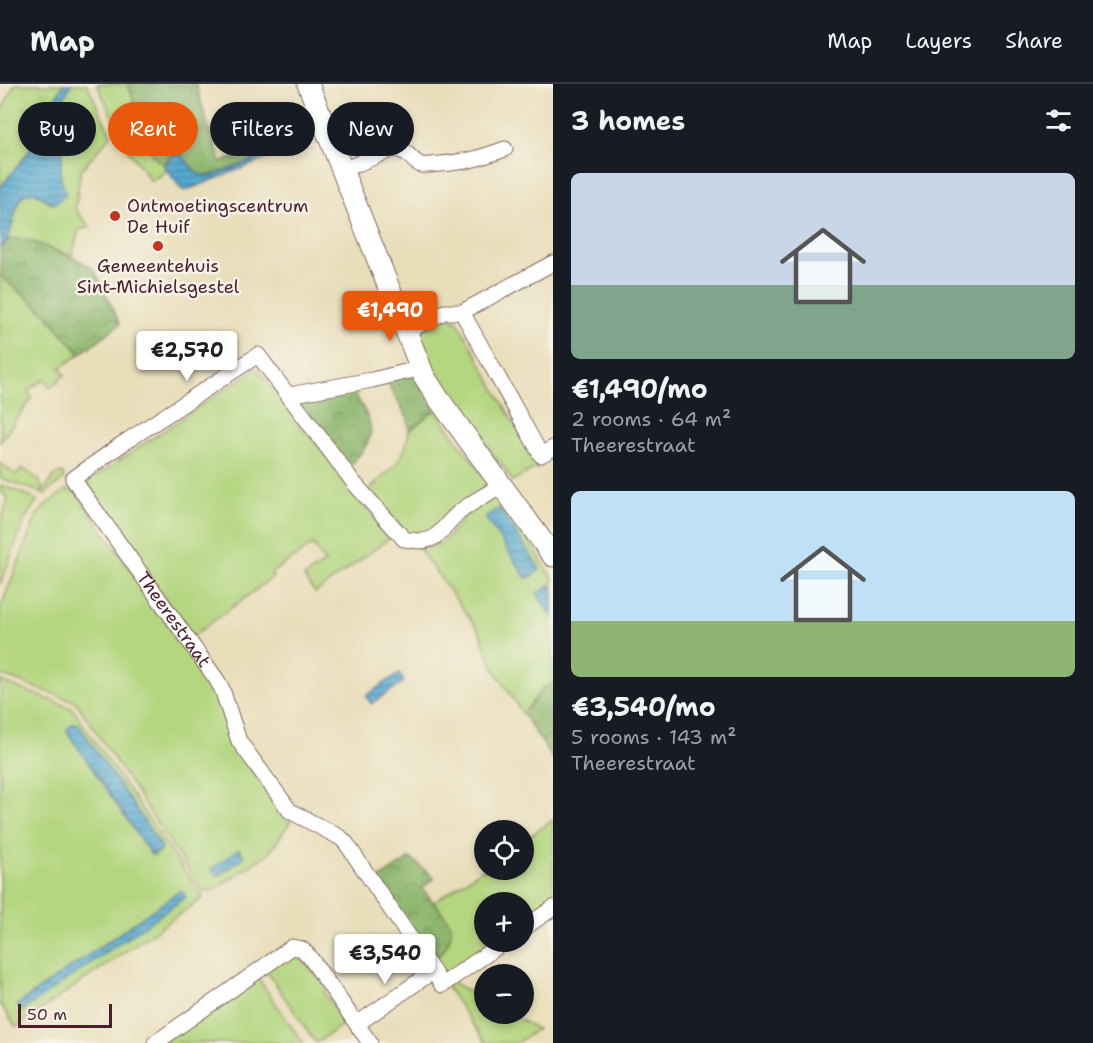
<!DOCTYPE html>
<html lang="en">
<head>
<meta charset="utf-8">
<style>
  body { margin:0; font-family:"Shantell Sans",sans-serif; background:#20242c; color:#f1f3f6; height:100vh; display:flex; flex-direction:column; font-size:22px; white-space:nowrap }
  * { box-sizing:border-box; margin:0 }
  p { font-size:20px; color:#9ea1a6 }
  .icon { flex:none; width:33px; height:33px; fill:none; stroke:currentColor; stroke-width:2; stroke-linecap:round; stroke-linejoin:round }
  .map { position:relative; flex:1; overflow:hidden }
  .drawer { display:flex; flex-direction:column; background:#171b24; width:540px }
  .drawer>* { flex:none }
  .guide { position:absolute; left:18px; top:18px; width:444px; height:54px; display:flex; gap:12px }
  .buttons { position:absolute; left:474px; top:736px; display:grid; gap:12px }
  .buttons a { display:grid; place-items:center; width:60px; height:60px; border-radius:50%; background:#171b24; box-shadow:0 3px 9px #0003; font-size:30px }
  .scale { position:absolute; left:18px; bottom:15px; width:94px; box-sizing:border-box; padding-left:6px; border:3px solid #4a1f2b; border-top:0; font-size:16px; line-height:21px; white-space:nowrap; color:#4a1f2b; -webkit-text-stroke:4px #f7f3e8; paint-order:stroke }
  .price { position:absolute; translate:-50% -51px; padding:0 14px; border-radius:6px; background:#fff; color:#222; font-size:20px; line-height:39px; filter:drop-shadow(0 2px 3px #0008) }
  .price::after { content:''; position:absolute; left:50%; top:36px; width:18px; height:14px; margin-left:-9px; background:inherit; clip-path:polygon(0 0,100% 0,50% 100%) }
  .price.current { background:#ea580c; color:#fff }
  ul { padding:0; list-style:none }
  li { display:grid; align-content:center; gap:12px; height:318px; padding:0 18px }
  li span { display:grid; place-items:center; height:186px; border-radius:9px; color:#555 }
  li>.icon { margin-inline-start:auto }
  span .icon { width:108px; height:108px; fill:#fffc; stroke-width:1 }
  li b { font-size:26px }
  h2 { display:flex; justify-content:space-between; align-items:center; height:72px; padding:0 18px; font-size:26px }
  .chip { padding:0 21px; border-radius:27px; background:#171b24; box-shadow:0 3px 9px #0003; font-size:21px; line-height:54px }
  .chip.current { background:#ea580c; color:#fff }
  header { display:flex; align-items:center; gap:36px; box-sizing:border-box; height:84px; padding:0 30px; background:#171b24; border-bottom:2px solid #363941 }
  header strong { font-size:28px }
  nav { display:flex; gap:33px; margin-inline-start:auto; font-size:21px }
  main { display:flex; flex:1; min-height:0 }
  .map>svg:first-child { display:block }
</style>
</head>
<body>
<header>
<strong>Map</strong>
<nav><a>Map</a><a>Layers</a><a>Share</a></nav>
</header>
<main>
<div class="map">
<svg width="553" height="959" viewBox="0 0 553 959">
  <defs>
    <pattern id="forest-crowns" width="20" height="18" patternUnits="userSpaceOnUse" patternTransform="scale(1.5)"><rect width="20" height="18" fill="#8eb76e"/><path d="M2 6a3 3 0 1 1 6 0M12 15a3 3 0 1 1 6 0" fill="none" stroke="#76945b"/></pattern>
    <pattern id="park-tufts" width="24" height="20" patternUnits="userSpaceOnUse" patternTransform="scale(1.5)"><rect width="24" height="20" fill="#b3d67f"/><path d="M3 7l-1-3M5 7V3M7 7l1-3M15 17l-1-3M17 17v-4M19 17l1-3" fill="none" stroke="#9bb76e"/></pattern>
    <pattern id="water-rules" width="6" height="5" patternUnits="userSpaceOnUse" patternTransform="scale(1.5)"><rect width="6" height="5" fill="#54a9d0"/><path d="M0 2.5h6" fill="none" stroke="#4889a9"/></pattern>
  </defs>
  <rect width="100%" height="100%" fill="#f7f3e8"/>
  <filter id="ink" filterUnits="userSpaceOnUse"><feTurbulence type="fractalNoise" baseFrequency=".0167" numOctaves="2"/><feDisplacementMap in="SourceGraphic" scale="12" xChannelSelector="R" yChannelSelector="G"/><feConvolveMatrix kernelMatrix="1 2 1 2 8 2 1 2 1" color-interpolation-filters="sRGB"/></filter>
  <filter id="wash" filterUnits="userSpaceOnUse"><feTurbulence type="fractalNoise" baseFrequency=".008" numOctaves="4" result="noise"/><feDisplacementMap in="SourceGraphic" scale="24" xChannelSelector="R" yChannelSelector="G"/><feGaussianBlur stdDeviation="1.35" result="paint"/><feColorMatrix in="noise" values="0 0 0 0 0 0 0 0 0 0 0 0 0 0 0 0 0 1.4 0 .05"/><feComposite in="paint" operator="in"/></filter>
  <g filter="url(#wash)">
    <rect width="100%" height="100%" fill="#e9deba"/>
    <path fill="#b3d67f" stroke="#7e7a55" stroke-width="1.5" fill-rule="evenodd" d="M71,0H87L111,51L81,86L75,125L90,143L79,146L72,171C44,166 38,153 7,156C14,141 13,125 23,111L34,108L51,119L60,95L61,73L65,58L57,29Z
      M97,0H128L152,70L164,81L167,87L151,97L128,66Z
      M0,191L47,231L80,270L60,284L65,291L58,296L59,298L50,303L45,295L28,306L32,314L0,358Z
      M449,233L458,238L538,383L512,397L505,385C482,357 451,324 435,291C428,277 425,262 419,247Z
      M257,284L390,454L315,509L304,493L325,478L313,461L271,489L273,493L192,553L88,405L89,397Z
      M435,326L489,399L465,417L433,449L410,453L367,408L396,380L405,365L409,347Z
      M0,379L16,391L22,384L39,396L43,407L55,391L63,389L64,395L45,410L0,394Z
      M0,401L31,412L37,417L25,435L0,501V443L8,414L0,407Z
      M66,406L76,408L214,605L233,659L286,732L291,737L269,769L211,808L209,805L203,808L76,618L0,591V525L37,431L47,420Z
      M496,409L514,433L553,495V505L550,501L537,510L553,533V601L544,603L523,630L494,585L479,547L419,465L439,460L448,453L463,434Z
      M0,597L72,624L203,814L16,943L0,920ZM76,639L162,763L161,767L154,772L68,649L67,645ZM181,807L185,813L18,921V920Z
      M553,736V815L524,835V819H484V858H491L440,893L431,878L445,865L439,823L433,819L484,784V786H524V756Z
      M296,868L326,902L325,910L335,924L343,925L350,936L316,959L265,885Z
      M256,891L303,959H160Z
      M452,898L484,916V930H510L537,945L517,959H486L446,902Z"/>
    <path fill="url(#forest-crowns)" stroke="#6c6b4c" stroke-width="1.5" d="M128,0H196L208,42L221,78L250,69L254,76L214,91H203L194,88L179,69L171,71L169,76L165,78L164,81L152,71Z
      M21,155C35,156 44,163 57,168C71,173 82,175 95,187L120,240L80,270L47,231L1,193L0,164L4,162L7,156Z
      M414,289L435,326L409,347L408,335L386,296Z
      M352,305C375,344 380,349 348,384L294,314Z
      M553,601V675L523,630L544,603Z
      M410,774L435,794L422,804C444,835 470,844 431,878L376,797Z"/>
    <path fill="url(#park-tufts)" stroke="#7e7a55" stroke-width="1.5" d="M15,0H64L54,16L31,45L30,66L0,104V30Z"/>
    <path fill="url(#water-rules)" stroke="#4f647e" stroke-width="1.5" d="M64,0H71L57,29L65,52L60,90L66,111L54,120L34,108L23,111C11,127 14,156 0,164V104L30,66L33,33L43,17L49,15L54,16Z
      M309,55V58L185,107L181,105L164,82L165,78L169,76L176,67C192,77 190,95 214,91Z
      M499,424L540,485L531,493L526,494L485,433Z
      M550,501L553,505V533L537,510Z
      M399,589L404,598L371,620L366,612Z
      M74,639L78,640L162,763L161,767L151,771L68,649L67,645Z
      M239,765L244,773L218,792L211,785Z
      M181,806L186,813L22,927L17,921Z"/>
  </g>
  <g filter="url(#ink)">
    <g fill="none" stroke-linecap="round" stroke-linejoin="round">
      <g stroke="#82625d" stroke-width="17">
        <g id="street">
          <path d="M343,86L393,65C412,67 410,77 421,81C427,82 435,80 440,80C467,78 480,74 505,65"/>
          <path d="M462,228L541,371L553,364"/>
          <path d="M407,247L444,228H462L553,179"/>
          <path d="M289,311L372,296L422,284"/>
          <path id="s1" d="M501,401C487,411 469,419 456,431C436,450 437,462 404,455L354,399L258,271L122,360L73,395L217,596L222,605L239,657L290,727L341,754L346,759L442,901L504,858"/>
          <path d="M524,844L553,824"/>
          <path d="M357,940L432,888"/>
          <path d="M155,959L292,863L302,865L309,872L370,959"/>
        </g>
      </g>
      <g stroke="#82625d" stroke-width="23">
        <path id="secondary" d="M308,0L424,292L438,314L553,472"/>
      </g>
      <use href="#street" stroke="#fff" stroke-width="15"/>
      <use href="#secondary" stroke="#fff" stroke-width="21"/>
    </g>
  </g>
  <g fill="#c8321e" stroke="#f7f3e8" stroke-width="2">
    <circle cx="115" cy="132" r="6"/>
    <circle cx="158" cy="162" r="6"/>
  </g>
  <g text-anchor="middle" stroke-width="5" stroke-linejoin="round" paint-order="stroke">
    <g font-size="18" fill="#4a1f2b" stroke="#f7f3e8" text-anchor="start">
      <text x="127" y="128">Ontmoetingscentrum<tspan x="127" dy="21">De Huif</tspan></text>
      <text x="158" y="188" text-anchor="middle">Gemeentehuis<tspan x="158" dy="21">Sint-Michielsgestel</tspan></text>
    </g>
    <g font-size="18" fill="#4a1f2b" stroke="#f7f3e8">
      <text dy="6" stroke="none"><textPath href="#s1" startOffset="747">Theerestraat</textPath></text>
    </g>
  </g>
</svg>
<div class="buttons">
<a><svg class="icon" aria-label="locate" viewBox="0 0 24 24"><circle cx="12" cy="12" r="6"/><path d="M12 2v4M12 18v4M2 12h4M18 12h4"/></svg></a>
<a>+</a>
<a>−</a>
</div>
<div class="scale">50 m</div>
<b class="price current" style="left:390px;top:258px">€1,490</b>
<b class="price" style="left:187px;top:298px">€2,570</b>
<b class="price" style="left:385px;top:901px">€3,540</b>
<div class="guide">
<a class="chip">Buy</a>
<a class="chip current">Rent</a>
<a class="chip">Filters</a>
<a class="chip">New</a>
</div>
</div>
<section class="drawer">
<h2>3 homes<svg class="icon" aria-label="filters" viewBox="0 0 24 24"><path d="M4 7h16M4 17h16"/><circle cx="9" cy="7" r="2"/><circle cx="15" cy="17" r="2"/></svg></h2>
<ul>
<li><span style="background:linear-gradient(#c9d6e8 60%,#7fa58c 0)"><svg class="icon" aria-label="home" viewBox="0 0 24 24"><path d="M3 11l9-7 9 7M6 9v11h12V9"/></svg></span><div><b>€1,490/mo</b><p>2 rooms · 64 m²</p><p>Theerestraat</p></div></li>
<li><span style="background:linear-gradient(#bfe0f5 70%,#8fb573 0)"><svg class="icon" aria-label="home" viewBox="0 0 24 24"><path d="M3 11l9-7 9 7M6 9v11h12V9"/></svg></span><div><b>€3,540/mo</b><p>5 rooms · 143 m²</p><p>Theerestraat</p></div></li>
</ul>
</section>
</main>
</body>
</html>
